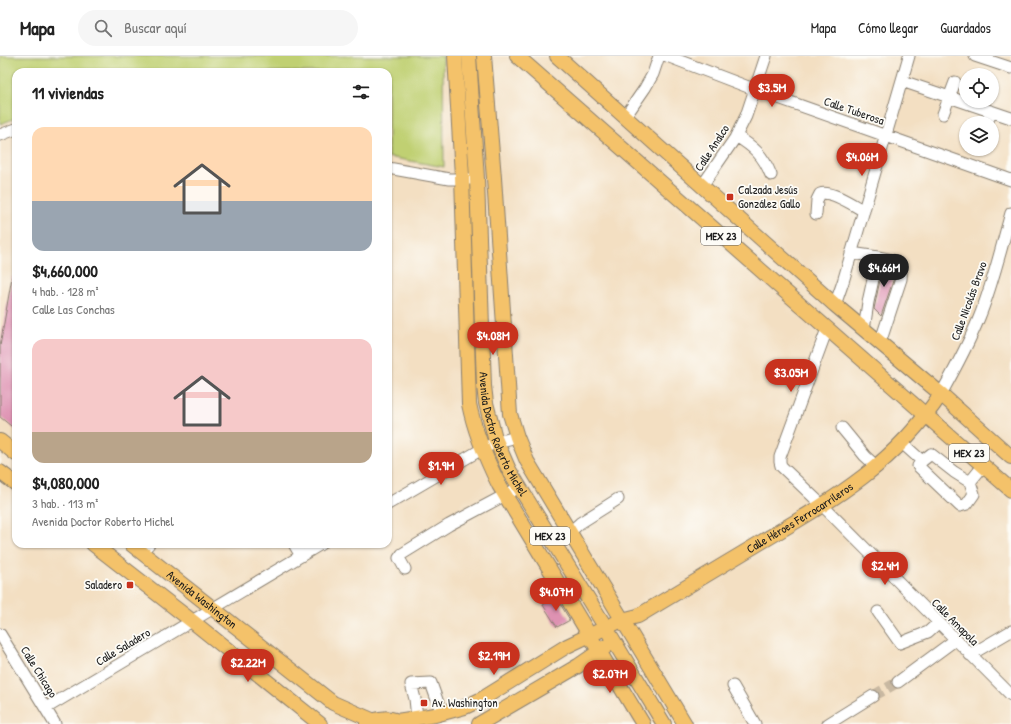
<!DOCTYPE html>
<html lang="es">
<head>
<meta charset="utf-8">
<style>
  body { margin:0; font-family:"Patrick Hand",sans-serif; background:#f6f6f6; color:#222; height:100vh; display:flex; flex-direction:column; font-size:15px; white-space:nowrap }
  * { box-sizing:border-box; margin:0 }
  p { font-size:13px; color:#767676 }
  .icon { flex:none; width:22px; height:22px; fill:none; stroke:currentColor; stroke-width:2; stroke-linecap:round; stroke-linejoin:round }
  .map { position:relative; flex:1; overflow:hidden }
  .panel { position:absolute; left:12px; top:12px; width:380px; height:480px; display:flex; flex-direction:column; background:#fff; border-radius:12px; box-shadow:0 1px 3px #0004 }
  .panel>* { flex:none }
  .buttons { position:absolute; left:959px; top:12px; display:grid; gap:8px }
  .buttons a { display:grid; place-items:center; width:40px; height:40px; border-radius:50%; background:#fff; box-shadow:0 1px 3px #0004; font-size:20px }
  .price { position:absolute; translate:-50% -34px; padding:0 9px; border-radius:14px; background:#c8321e; color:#fff; font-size:13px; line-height:26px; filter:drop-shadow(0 1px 2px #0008) }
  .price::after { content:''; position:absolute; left:50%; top:24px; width:12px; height:9px; margin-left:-6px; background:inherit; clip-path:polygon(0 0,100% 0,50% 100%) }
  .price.selected { background:#222; color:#fff }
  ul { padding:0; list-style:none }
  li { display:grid; align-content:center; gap:8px; height:212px; padding:0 20px }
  li span { display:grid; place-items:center; height:124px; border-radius:12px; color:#555 }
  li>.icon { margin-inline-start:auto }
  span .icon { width:72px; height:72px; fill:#fffc; stroke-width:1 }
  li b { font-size:17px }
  h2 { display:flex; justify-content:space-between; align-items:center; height:48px; padding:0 20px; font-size:17px }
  header { display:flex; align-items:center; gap:24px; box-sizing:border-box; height:56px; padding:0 20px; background:#fff; border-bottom:1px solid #e0e0e0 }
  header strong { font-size:19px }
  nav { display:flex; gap:22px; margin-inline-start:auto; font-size:14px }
  .search { width:280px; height:36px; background:#f6f6f6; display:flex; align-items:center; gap:10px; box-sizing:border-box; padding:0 14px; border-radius:22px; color:#767676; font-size:15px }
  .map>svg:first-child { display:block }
</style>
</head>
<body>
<header>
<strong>Mapa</strong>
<div class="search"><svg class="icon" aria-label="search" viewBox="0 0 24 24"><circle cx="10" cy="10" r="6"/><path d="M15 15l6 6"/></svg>Buscar aquí</div>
<nav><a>Mapa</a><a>Cómo llegar</a><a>Guardados</a></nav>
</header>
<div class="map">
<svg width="1011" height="668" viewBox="0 0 1011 668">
  <rect width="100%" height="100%" fill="#fdfcf7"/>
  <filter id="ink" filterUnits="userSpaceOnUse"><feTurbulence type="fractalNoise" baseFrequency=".025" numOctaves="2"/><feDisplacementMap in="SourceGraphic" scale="8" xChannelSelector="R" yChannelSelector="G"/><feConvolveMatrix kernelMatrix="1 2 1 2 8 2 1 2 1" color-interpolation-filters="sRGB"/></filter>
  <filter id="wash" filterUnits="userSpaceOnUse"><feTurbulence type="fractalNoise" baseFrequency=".012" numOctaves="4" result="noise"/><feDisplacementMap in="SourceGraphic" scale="16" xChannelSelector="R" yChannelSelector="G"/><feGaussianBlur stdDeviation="0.9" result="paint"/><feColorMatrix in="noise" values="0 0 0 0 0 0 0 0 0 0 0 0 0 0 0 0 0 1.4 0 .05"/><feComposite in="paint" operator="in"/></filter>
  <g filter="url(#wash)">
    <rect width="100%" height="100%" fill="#f3dfc2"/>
    <path fill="#c0d072" stroke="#6e7647" d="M0,0H443L444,111L388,101V16H16V62L0,68Z"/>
    <g id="blocks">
      <path fill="#de92b2" d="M883,209L890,211L894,214V222L881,260L874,253Z
        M12,221H16V374L0,361V290Z
        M556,541L570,564L557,571L543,549Z"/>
    </g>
  </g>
  <g filter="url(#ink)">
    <use href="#blocks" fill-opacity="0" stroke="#887e6f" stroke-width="1"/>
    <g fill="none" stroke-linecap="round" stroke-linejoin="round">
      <path stroke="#c8b8a1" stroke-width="11" stroke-dasharray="11 5.5" stroke-linecap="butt" d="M873,640L898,626"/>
      <g stroke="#887e6f" stroke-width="13">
        <path id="minor" d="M667,0L756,34L1011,124
          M975,0L1011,12
          M902,25L1011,62
          M943,58L955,26
          M625,61L645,32L653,18L659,0
          M987,67L991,56
          M0,79L16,73
          M736,80C754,91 763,99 771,119
          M388,112L449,123H470
          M702,130L735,82L746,60L766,0
          M816,158L817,144L820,138C831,134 853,149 864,155
          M851,197L878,201L868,246L864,274
          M878,201C894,204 903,204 901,223L880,287
          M835,249L843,226L909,0
          M827,273L780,401V406L781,410L823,450L1011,639
          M941,338C955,313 968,289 979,262C993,228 1001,192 1011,157
          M842,372L865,400L877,411
          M902,387L922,405L931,398L954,416L970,426L983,410
          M922,405L918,410L960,450L967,448L974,438L970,426
          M388,448L482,393L497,386L517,381
          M570,476L580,467L618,443
          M294,488L301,500
          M141,496L149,488
          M405,513L399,502L402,498L449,469L520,431
          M878,556L900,587L928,576L938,567
          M0,578L55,668
          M970,599L1011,575
          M898,626L955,584
          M733,630L755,668
          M46,652L321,488
          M417,662L415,643L411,628L431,627L442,658
          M828,668L873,640"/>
      </g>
      <g stroke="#887e6f" stroke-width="16">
        <g id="major">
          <path d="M455,0L462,120L469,348C475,377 485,401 499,429L643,668"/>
          <path id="s1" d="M469,0L477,123L484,330L486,347L495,382L509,414L606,572L664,668"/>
          <path d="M484,0L494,122L510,358L517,381L527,405L685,668"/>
          <path d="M517,0L1011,434"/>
          <path d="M557,0L835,249L941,338L1011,401"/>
          <path d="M0,385L16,398"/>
          <path d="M0,416L16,428"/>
          <path d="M93,488L192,565L320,668"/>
          <path id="s2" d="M131,488L333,647L372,664"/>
          <path id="s3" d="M397,665L435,659L465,651L482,643L567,590L622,564L638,560C680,535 722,510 763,485C834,443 894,409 941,338"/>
          <path d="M367,668C378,661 391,660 402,668"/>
          <path d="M479,668L578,610L607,590"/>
        </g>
      </g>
      <use href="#minor" stroke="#fff" stroke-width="11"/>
      <use href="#major" stroke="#f4c26a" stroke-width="14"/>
    </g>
  </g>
  <g fill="#c8321e" stroke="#fdfcf7" stroke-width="1.5">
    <rect x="726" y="137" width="8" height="8" rx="2"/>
    <rect x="126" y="525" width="8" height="8" rx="2"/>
    <rect x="420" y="643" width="8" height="8" rx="2"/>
  </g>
  <g text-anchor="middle" stroke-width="3.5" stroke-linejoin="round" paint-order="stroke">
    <g fill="#fdfcf7" stroke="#605f5e" stroke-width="1">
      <rect x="701" y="171" width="40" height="18" rx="3"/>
      <rect x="949" y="388" width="40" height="18" rx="3"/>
      <rect x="530" y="471" width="40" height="18" rx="3"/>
    </g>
    <g font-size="11" font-weight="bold" fill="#1c1c1c">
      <text x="721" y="184">MEX 23</text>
      <text x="969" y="401">MEX 23</text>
      <text x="550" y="484">MEX 23</text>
    </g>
    <g font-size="12" fill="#1c1c1c" stroke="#fdfcf7">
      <text transform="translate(854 55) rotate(19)" y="4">Calle Tuberosa</text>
      <text transform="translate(712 92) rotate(-57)" y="4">Calle Analco</text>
      <text transform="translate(969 245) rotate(-70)" y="4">Calle Nicolás Bravo</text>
      <text dy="4" stroke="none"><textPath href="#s1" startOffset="382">Avenida Doctor Roberto Michel</textPath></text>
      <text dy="4" stroke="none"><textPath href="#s3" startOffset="455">Calle Héroes Ferrocarrileros</textPath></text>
      <text dy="4" stroke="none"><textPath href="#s2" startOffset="90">Avenida Washington</textPath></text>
      <text transform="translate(955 566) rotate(45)" y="4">Calle Amapola</text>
      <text transform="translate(123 591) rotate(-31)" y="4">Calle Saladero</text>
      <text transform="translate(39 616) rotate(58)" y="4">Calle Chicago</text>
    </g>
    <g font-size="12" fill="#1c1c1c" stroke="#fdfcf7" text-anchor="start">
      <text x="738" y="138">Calzada Jesús<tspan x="738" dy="14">González Gallo</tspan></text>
      <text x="122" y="533" text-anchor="end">Saladero</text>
      <text x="432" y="651">Av. Washington</text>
    </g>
  </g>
</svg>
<div class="buttons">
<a><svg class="icon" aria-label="locate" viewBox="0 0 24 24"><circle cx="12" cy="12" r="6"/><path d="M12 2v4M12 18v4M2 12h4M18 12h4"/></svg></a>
<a><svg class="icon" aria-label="layers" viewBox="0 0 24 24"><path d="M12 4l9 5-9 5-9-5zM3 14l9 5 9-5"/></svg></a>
</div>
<b class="price" style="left:772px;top:52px">$3.5M</b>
<b class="price" style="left:862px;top:121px">$4.06M</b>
<b class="price selected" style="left:884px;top:232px">$4.66M</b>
<b class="price" style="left:493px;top:300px">$4.08M</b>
<b class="price" style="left:791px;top:337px">$3.05M</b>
<b class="price" style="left:441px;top:430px">$1.9M</b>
<b class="price" style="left:885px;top:530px">$2.4M</b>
<b class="price" style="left:556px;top:556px">$4.07M</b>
<b class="price" style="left:494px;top:620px">$2.19M</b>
<b class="price" style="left:248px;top:627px">$2.22M</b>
<b class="price" style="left:610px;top:638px">$2.07M</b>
<section class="panel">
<h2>11 viviendas<svg class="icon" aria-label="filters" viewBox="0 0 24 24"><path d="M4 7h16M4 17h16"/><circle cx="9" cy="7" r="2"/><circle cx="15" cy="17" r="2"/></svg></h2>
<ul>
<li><span style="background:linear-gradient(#ffd9b3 60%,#9aa5b1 0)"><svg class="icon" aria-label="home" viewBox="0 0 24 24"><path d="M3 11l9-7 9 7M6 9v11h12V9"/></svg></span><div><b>$4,660,000</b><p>4 hab. · 128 m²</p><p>Calle Las Conchas</p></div></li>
<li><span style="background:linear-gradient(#f6c9c9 75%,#b9a48a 0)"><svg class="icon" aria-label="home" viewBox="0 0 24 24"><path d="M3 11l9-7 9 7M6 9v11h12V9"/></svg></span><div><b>$4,080,000</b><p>3 hab. · 113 m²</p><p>Avenida Doctor Roberto Michel</p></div></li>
</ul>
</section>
</div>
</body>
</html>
